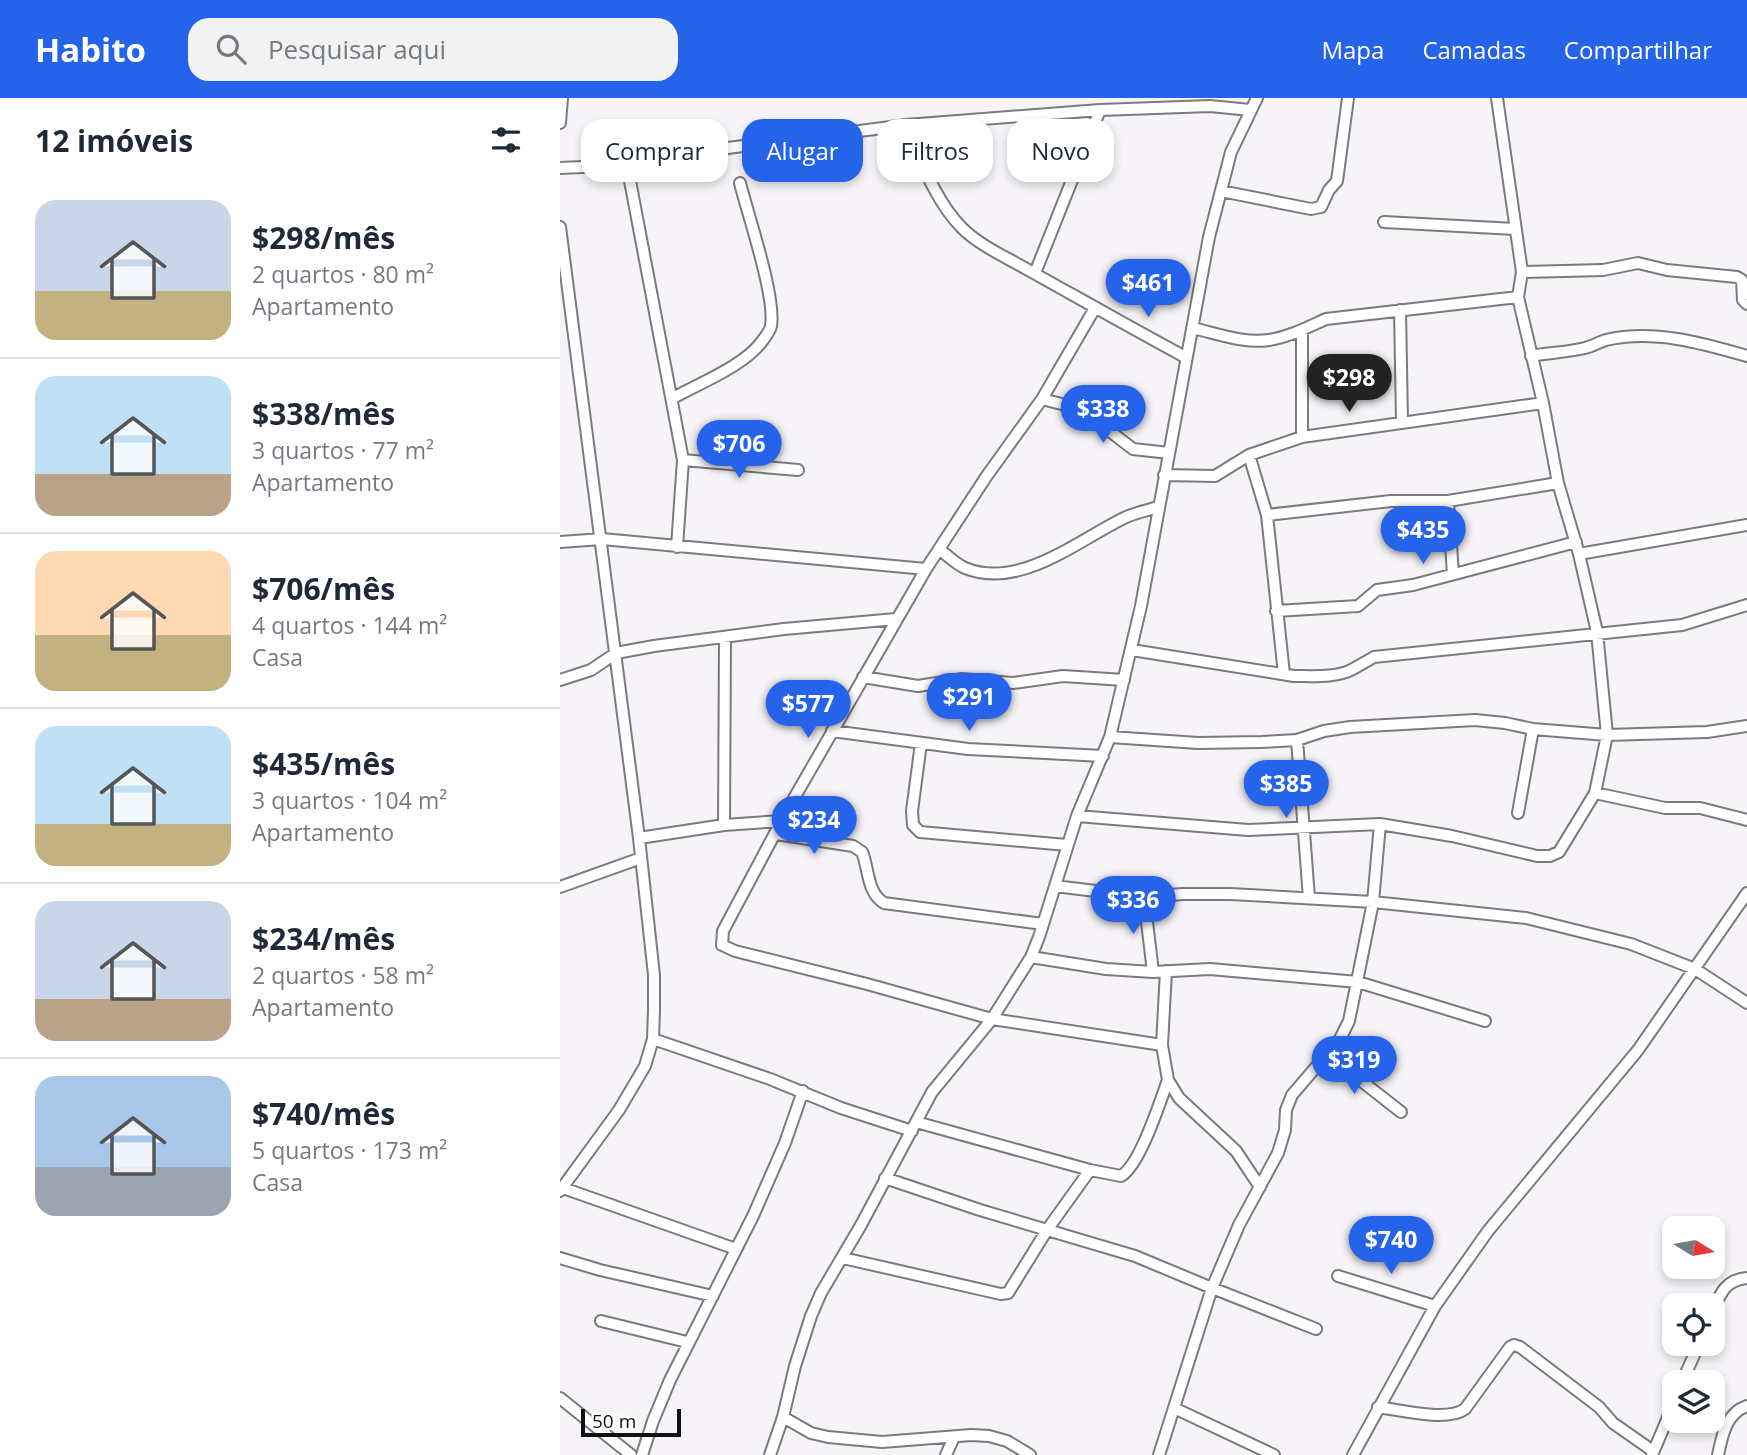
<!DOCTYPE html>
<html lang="pt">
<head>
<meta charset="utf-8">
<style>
  body { margin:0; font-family:"Open Sans",sans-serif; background:#f2f2f3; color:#1f2937; height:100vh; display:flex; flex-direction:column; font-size:26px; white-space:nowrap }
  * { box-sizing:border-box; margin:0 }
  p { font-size:23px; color:#747a83 }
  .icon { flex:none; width:38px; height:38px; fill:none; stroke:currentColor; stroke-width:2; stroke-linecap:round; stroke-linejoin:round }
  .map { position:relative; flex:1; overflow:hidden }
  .drawer { display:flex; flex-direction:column; background:#fff; width:560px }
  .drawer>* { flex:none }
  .top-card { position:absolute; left:21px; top:21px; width:665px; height:63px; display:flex; gap:14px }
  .needle { width:46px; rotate:101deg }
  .controls { position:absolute; left:1102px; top:1118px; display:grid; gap:14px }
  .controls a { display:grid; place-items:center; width:63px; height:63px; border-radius:14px; background:#fff; box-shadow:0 4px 10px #0003; font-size:35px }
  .scale { position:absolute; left:21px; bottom:18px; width:100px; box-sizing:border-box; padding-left:7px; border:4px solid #121112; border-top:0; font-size:19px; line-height:24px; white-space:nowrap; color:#121112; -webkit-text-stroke:5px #fff; paint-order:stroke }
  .price { position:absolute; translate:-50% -60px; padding:0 16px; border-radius:24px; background:#2563eb; color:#fff; font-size:23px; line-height:46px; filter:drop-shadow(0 2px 4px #0008) }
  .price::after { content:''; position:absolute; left:50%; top:42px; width:21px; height:16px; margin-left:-10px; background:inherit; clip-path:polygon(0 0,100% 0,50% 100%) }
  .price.selected { background:#222; color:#fff }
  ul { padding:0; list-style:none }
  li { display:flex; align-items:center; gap:21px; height:175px; padding:0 35px }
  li+li { border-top:2px solid #e0e1e3 }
  li span { display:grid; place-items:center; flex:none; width:196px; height:140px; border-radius:21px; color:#555 }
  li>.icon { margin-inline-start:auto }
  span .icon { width:84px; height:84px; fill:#fffc; stroke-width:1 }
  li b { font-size:30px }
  h2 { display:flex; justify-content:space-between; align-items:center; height:84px; padding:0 35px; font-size:30px }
  .tag { padding:0 24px; border-radius:21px; background:#fff; box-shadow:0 4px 10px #0003; font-size:24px; line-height:63px }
  .tag.selected { background:#2563eb; color:#fff }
  header { display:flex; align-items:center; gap:42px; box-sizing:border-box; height:98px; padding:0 35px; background:#2563eb; color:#fff }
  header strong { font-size:33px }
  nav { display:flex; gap:38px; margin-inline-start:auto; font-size:24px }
  .search { width:490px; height:63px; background:#f2f2f3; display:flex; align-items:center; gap:18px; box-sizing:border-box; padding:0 24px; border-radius:21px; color:#747a83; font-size:26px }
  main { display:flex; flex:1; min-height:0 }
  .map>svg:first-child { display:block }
</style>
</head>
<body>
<header>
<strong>Habito</strong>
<div class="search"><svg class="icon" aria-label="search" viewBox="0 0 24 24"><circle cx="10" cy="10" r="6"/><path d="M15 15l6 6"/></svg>Pesquisar aqui</div>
<nav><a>Mapa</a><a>Camadas</a><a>Compartilhar</a></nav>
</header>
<main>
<section class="drawer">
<h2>12 imóveis<svg class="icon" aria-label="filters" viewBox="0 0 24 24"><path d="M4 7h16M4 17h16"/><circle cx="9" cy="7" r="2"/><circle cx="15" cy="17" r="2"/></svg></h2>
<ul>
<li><span style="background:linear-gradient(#c9d6e8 65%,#c2b280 0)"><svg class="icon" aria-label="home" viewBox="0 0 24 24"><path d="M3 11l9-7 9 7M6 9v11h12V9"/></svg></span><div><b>$298/mês</b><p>2 quartos · 80 m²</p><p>Apartamento</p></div></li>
<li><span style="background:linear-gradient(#bfe0f5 70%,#b9a48a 0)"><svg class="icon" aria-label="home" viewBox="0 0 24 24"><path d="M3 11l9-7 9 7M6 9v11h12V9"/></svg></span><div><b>$338/mês</b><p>3 quartos · 77 m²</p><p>Apartamento</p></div></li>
<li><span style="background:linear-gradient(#ffd9b3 60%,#c2b280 0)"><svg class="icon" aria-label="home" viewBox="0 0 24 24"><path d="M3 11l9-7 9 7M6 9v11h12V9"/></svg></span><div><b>$706/mês</b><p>4 quartos · 144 m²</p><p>Casa</p></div></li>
<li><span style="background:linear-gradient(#bfe0f5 70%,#c2b280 0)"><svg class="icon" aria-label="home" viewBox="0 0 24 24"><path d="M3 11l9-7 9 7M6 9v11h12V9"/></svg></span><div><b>$435/mês</b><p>3 quartos · 104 m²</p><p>Apartamento</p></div></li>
<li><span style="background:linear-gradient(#c9d6e8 70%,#b9a48a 0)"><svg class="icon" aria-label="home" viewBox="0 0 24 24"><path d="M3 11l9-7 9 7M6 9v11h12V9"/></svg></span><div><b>$234/mês</b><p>2 quartos · 58 m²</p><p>Apartamento</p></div></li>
<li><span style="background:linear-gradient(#a9c7e8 65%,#9aa5b1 0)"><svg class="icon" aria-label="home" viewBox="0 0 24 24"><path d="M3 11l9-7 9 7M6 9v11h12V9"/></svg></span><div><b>$740/mês</b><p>5 quartos · 173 m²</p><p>Casa</p></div></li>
</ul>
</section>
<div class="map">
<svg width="1187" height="1357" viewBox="0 0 1187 1357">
  <rect width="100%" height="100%" fill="#f6f4f8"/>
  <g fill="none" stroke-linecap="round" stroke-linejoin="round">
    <g stroke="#7d7a7e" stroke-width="14">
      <path id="minor" d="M0,25L2,0
        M346,27C361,62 375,103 402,130C420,148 448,160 470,173C522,202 573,231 625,259
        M67,67L123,362L117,449
        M0,70L67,67L160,51L346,27L540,12L650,8L690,12
        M661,93L751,111L761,109L769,92L777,83L788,0
        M824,124L955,131
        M0,129L79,740L94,877V912L93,941L85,968L59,1012L0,1093
        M962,174L1043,172L1078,165L1107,172L1177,179L1182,182L1183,202L1187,206
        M475,175L540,12
        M535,210L482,301L426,379L366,471L229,709L163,833L162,847L175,853L307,886L432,921L602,947
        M840,212L842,324
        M632,230C656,235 684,246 709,242C729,239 748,229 766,221L958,199
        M742,232V339
        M971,258C989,255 1008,254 1025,250C1033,248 1039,244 1046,242C1093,231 1142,245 1187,258
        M113,300C140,285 186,267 203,242C206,238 210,233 211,228C216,199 188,117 180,85
        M482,301L521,311L573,351L609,355
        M689,357L707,417L724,576
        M123,362L238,372
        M604,377L655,378L689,357L742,339L983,305
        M888,403L893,476
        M707,417L831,403H888L998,385
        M0,444L42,441L366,471
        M379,451C387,457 396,466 405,470C458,492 516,444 562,421C573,415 586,413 598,409
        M1019,456L1187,427
        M716,513L798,508L817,492L853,487L1016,444
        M572,552L734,578C753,578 777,580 793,571C800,567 807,563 814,559L1122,527L1187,507
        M303,579L358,588L402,581L453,585L503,578L564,582
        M0,582L31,572L56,555L94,548L224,531L336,521
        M272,633L408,651L543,658
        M550,639L638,645L701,644L737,642L764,633L790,629L915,622L945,625L973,631L1047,637L1147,634L1187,628
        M737,642L749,800
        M361,645L352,713L353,727L360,734L507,747
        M1035,695L1105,710H1140L1187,722
        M958,715L973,631
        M517,718L688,732L820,726L892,738L977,758H990L999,754L1035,695L1047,637L1037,534L1019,456L998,385L983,305L958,199L962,174L937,0
        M164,727L165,539
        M216,736L293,748L302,754C309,771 307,795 324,805L483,826
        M79,740L164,727L221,723
        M495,788L584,799L623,796H670L813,804L966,820L1071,846L1135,871L1187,905
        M0,789L81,760
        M584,799L593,874
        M471,859L546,871L593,874L650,871L798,884L925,923
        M606,873L602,947L608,982L619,1000L676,1053L700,1089
        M93,941L210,981L281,1010L352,1033
        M767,956L841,1014
        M356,1024L530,1072L561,1078C580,1067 600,1004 608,982
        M325,1080L420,1112L575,1158L652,1190L756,1231
        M3,1090L176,1151
        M0,1160L40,1172L153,1198
        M283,1160L441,1196L448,1195L487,1132L530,1072
        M778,1178L875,1208
        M1153,1212C1161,1194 1166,1182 1187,1180
        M41,1223L127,1244
        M1122,1284L1139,1246
        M0,1300L71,1357
        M818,1309C839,1312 888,1324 905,1311L950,1249L954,1247L960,1249L1039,1309L1053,1325L1093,1353
        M614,1310L714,1357
        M223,1319L251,1335L268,1339L322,1344L411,1337L429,1338L447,1343L470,1357
        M82,1357L93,1323L110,1282L193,1118L225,1045L243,993
        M210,1357L223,1319L235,1268L251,1218L261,1195L301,1127L372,994L432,921L471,859L479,839L517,718L550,639L581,508L649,139L671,54L697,0
        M386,1357L394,1339
        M599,1357L652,1190L679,1127L718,1055L725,1032L726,1012L732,997L780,941L789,923L813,804L820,726
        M793,1357L875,1208L928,1133L1078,952L1187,795
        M1092,1357L1115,1303
        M1158,1357C1162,1338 1166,1315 1187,1308"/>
    </g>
    <use href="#minor" stroke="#fff" stroke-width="10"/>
  </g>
</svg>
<div class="controls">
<a><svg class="needle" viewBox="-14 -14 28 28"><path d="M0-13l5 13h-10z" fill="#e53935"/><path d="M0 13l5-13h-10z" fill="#747a83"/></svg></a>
<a><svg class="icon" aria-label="locate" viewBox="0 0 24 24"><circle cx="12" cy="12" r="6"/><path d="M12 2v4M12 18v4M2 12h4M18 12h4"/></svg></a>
<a><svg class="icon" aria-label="layers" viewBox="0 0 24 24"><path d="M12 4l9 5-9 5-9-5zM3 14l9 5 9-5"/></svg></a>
</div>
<div class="scale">50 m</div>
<b class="price" style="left:588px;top:221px">$461</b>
<b class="price selected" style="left:789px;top:316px">$298</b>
<b class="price" style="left:543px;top:347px">$338</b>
<b class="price" style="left:179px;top:382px">$706</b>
<b class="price" style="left:863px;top:468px">$435</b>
<b class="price" style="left:409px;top:635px">$291</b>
<b class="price" style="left:248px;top:642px">$577</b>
<b class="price" style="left:726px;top:722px">$385</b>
<b class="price" style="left:254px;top:758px">$234</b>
<b class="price" style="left:573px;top:838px">$336</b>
<b class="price" style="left:794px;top:998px">$319</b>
<b class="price" style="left:831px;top:1178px">$740</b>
<div class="top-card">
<a class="tag">Comprar</a>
<a class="tag selected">Alugar</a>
<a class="tag">Filtros</a>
<a class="tag">Novo</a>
</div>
</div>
</main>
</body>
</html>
